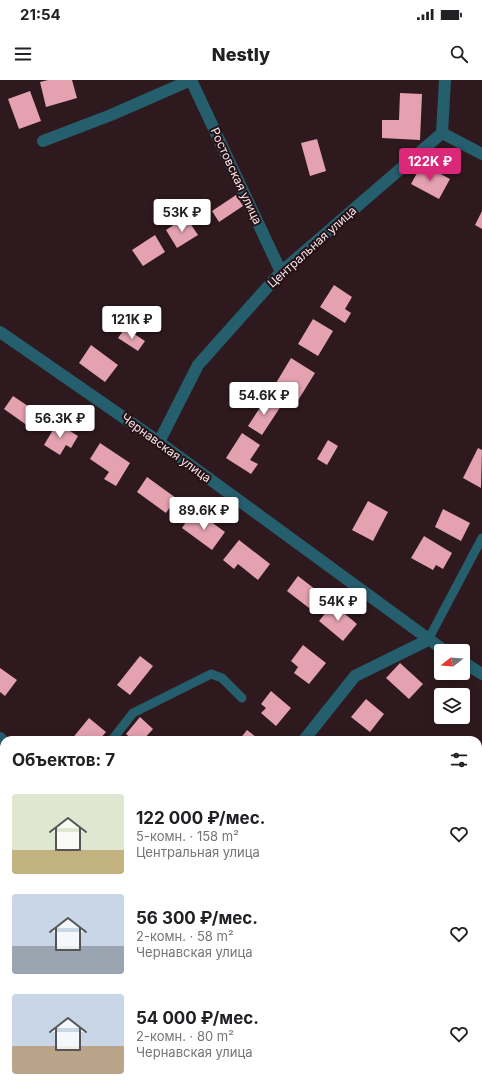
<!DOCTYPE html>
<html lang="ru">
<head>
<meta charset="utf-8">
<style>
  body { margin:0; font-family:Inter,sans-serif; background:#f2f2f2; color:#202124; height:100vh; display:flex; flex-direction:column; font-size:15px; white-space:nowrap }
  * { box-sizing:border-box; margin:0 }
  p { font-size:13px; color:#757577 }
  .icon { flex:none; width:22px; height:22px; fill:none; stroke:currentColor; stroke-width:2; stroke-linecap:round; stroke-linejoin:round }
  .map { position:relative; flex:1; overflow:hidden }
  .side { position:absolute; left:0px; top:656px; width:482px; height:356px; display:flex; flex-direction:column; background:#fff; border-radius:12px 12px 0 0; box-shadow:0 2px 10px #0003 }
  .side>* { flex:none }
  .needle { width:26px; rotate:253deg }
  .buttons { position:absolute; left:434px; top:564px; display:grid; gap:8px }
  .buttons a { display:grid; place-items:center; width:36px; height:36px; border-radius:4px; background:#fff; box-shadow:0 2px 10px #0003; font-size:20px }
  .price { position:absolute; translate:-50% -34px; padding:0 9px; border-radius:4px; background:#fff; color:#222; font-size:13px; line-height:26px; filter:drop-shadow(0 1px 2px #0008) }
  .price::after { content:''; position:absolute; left:50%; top:24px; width:12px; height:9px; margin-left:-6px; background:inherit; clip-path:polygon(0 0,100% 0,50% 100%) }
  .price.active { background:#db2777; color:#fff }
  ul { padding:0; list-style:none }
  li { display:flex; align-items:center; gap:12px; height:100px; padding:0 12px }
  li span { display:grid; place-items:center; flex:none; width:112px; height:80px; border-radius:4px; color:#555 }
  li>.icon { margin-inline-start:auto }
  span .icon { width:48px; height:48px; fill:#fffc; stroke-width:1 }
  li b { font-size:17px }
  h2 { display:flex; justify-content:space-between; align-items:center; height:48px; padding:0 12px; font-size:17px }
  .status { display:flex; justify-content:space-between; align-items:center; height:28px; padding:0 20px; background:#fff; direction:ltr }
  .status svg { height:11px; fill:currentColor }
  header { display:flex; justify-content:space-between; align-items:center; height:52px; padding:0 12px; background:#fff; font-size:18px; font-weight:800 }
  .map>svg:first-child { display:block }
</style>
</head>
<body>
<div class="status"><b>21:54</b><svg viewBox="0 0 49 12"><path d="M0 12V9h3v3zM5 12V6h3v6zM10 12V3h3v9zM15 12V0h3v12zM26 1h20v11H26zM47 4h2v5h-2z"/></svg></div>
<header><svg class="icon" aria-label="menu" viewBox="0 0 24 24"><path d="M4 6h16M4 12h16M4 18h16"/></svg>Nestly<svg class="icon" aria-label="search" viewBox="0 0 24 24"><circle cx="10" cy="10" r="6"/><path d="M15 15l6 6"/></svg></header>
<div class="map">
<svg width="482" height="1012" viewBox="0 0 482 1012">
  <rect width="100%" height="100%" fill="#2e191e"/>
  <path fill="#e4a1b0" d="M48,0H72L77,18L46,27L40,2Z
    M30,11L41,41L19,49L8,19Z
    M400,13L422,14L420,60L382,58V40H399Z
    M317,59L326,91L310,96L301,63Z
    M422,84L450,99L439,119L411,104Z
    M236,115L243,126L219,142L212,131Z
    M482,131V149L475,145Z
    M186,137L198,155L177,168L166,150Z
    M155,155L165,172L143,186L132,170Z
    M334,205L352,217L345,229L351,233L345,243L320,227Z
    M313,239L333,251L318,276L298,264Z
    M125,248L145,261L138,271L118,258Z
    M91,265L118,285L105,302L79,283Z
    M291,278L315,293L297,322L273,308Z
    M13,316L37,332L28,346L4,329Z
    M267,317L281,326L262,355L248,346Z
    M57,343L78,356L71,368L66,365L60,375L44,365Z
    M242,353L260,365L250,380L258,384L251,394L226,378Z
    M328,360L338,366L327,385L317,379Z
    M100,363L130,383L116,406L104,399L109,392L90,379Z
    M478,368L482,370L481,408L463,398Z
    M147,397L176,418L166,433L137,412Z
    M368,421L388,432L373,461L352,450Z
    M443,429L470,443L461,461L435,447Z
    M199,433L225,452L212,470L182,448L188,439L193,442Z
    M424,456L452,473L443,489L436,485L433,490L411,478Z
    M239,460L270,484L258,500L238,484L234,489L223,480Z
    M298,496L320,513L309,528L287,511Z
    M333,524L357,544L343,561L319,541Z
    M303,565L326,583L309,604L294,593L298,587L291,581Z
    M140,576L153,586L130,615L117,605Z
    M400,583L423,604L409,619L386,598Z
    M0,588L17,600L5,616L0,612Z
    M271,611L291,628L276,646L261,633L266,628L261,624Z
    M366,619L384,634L370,652L351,637Z
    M140,637L153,649L143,660H133L126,654Z
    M89,638L106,652L99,660H71Z
    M247,650L260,660H239Z
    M4,788V814L0,811V793Z
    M482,997V1012H475L478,1008Z"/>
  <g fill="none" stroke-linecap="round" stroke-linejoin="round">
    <path stroke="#255e6d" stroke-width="9" d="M428,560L482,458
      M112,660L133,633L211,594L222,598L242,618"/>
    <path stroke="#255e6d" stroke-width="12" d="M191,0L281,192
      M442,53L482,74
      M43,61L111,35L191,0
      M0,252L159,362L445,571
      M159,362L198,285L281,192L442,53L445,0
      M463,582L482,594
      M0,658L4,662
      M304,660L355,596L428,560"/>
  </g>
  <g text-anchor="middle" stroke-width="4" stroke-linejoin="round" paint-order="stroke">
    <g font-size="12" fill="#f3e4e6" stroke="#241015">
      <text transform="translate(236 96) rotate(65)" y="4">Ростовская улица</text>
      <text transform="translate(312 167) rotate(-42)" y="4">Центральная улица</text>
      <text transform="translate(166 368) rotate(36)" y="4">Чернавская улица</text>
    </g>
  </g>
</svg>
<div class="buttons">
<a><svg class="needle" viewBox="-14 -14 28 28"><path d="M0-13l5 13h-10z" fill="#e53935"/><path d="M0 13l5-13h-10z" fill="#757577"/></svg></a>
<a><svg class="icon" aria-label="layers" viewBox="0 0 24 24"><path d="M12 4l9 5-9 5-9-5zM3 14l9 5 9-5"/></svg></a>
</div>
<b class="price active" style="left:430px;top:102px">122K ₽</b>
<b class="price" style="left:182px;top:153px">53K ₽</b>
<b class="price" style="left:132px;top:260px">121K ₽</b>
<b class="price" style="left:264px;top:336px">54.6K ₽</b>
<b class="price" style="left:60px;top:359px">56.3K ₽</b>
<b class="price" style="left:204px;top:451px">89.6K ₽</b>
<b class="price" style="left:338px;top:542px">54K ₽</b>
<section class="side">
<h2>Объектов: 7<svg class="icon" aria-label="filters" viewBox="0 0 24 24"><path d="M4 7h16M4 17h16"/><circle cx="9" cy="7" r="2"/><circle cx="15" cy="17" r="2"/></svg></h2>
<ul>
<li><span style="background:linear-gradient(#dfe7d0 70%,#c2b280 0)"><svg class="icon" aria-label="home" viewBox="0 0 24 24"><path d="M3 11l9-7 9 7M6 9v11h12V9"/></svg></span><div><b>122 000 ₽/мес.</b><p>5-комн. · 158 m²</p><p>Центральная улица</p></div><svg class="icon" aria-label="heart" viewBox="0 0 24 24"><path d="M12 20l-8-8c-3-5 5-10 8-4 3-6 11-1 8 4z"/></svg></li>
<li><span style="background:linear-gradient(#c9d6e8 65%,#9aa5b1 0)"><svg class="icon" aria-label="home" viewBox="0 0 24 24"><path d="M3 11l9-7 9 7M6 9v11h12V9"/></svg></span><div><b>56 300 ₽/мес.</b><p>2-комн. · 58 m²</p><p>Чернавская улица</p></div><svg class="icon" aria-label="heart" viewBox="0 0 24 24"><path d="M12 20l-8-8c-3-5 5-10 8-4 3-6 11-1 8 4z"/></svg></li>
<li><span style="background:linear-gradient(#c9d6e8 65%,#b9a48a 0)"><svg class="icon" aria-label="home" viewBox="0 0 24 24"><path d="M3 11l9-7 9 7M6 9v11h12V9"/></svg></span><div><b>54 000 ₽/мес.</b><p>2-комн. · 80 m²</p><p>Чернавская улица</p></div><svg class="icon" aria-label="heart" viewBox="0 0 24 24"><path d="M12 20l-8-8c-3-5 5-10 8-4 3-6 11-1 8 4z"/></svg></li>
</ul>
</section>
</div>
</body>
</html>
